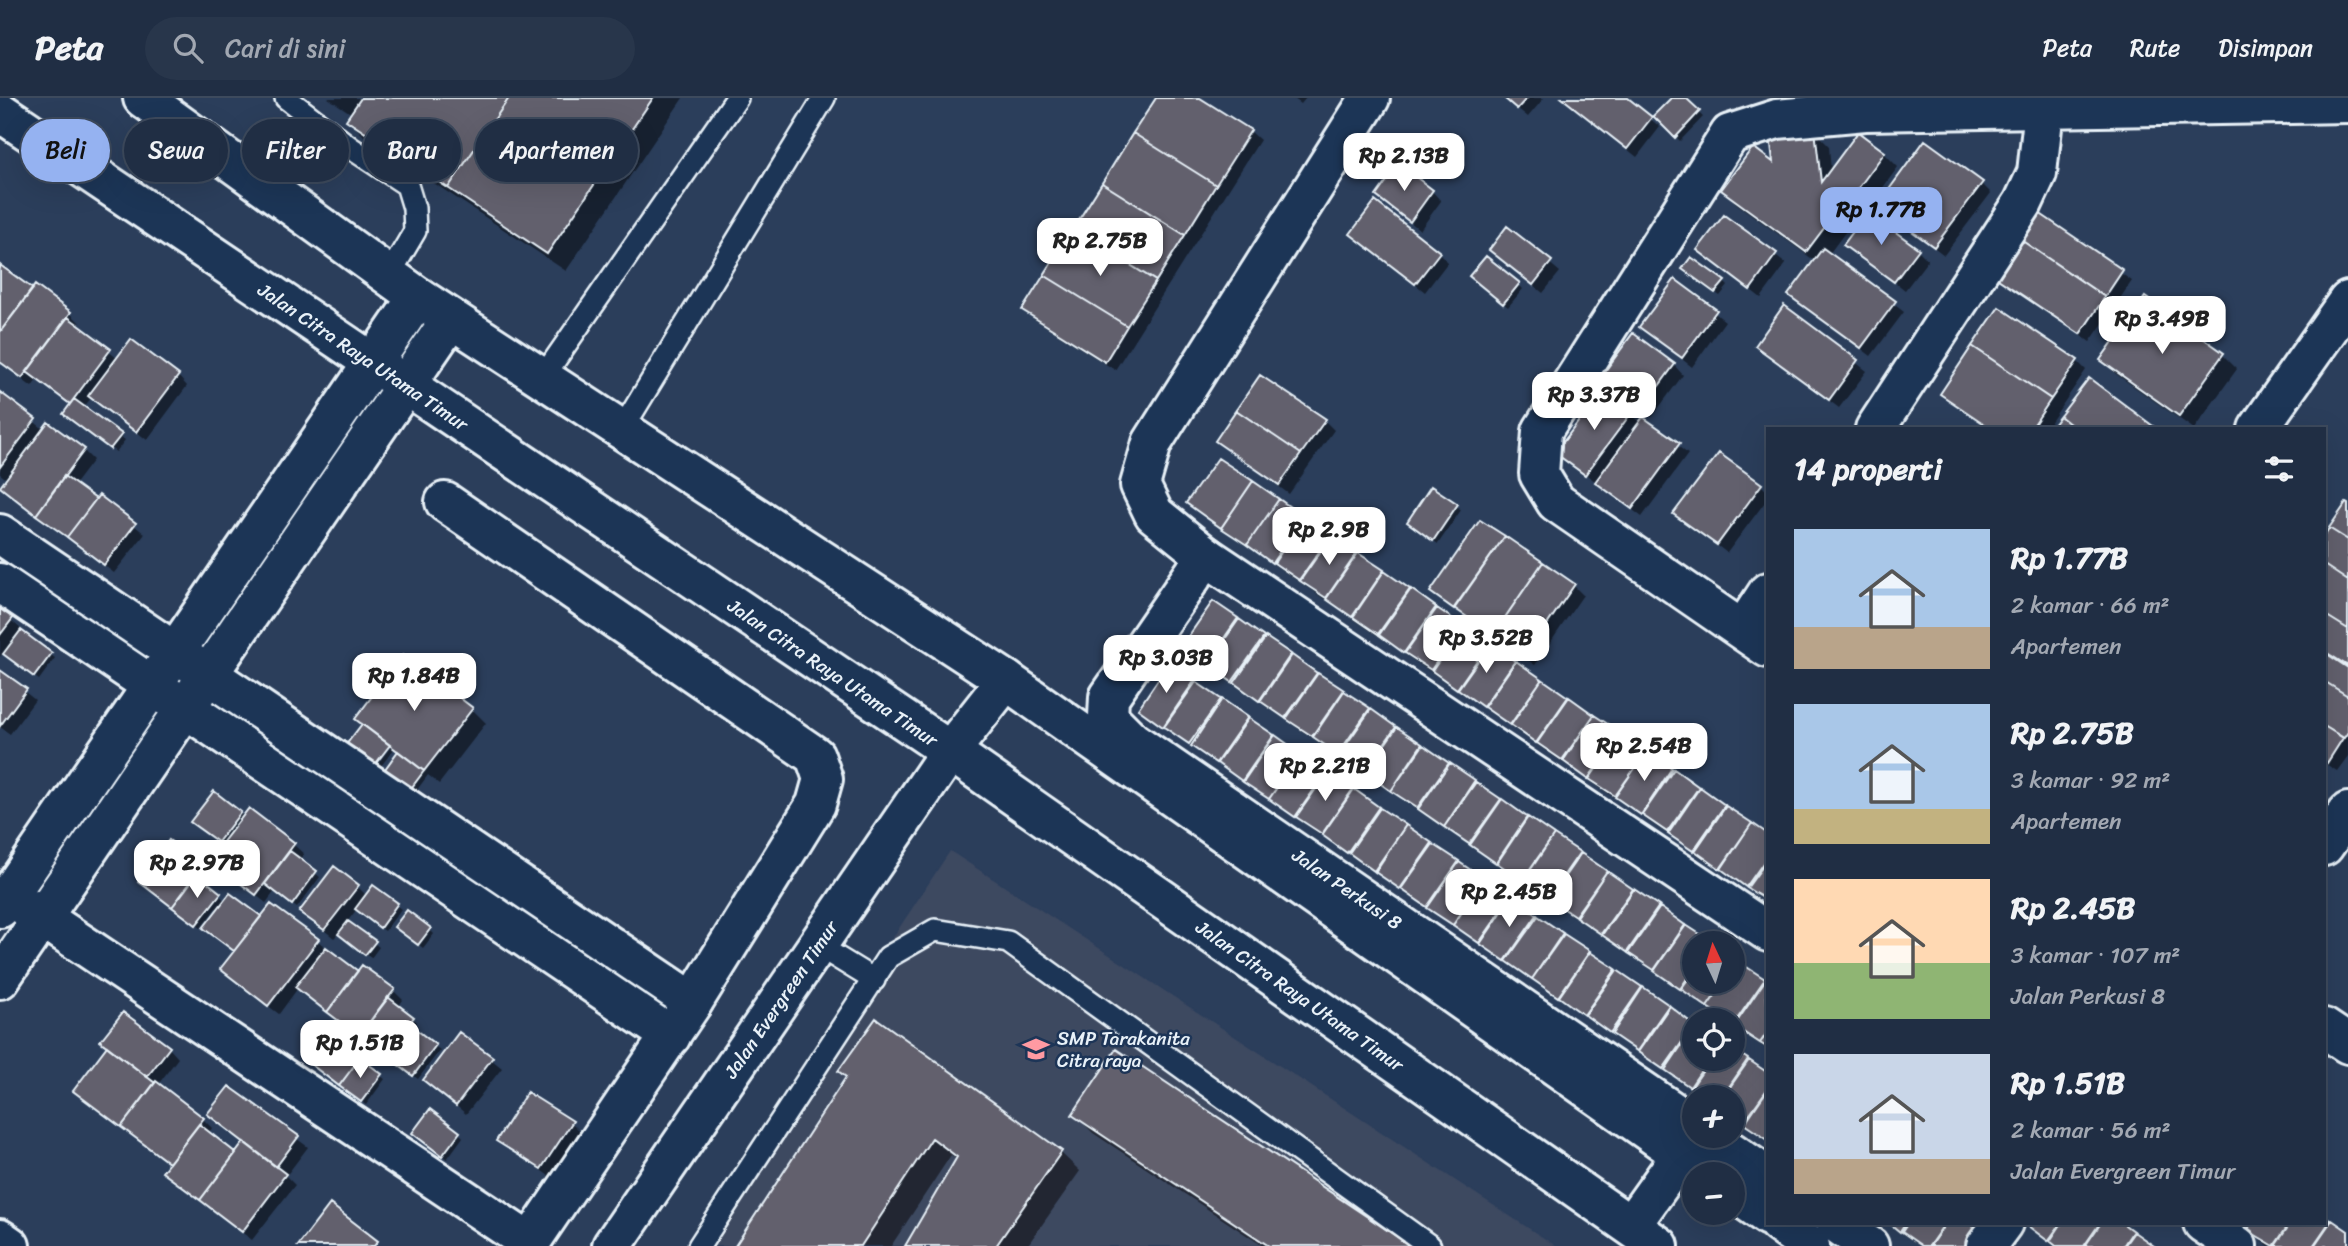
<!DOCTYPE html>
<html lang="id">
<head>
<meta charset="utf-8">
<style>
  body { margin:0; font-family:Sriracha,sans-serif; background:#28364b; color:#f1f3f6; height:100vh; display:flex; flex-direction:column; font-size:26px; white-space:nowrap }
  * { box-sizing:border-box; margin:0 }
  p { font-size:23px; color:#a2a8b2 }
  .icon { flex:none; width:38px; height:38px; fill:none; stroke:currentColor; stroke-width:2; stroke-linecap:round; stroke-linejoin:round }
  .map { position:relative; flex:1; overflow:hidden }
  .side { position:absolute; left:1766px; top:329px; width:560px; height:798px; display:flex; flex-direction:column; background:#202e44; border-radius:0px; box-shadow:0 7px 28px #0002,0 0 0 2px #3d4a5d }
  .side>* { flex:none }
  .banner { position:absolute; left:21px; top:21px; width:665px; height:63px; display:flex; gap:14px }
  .needle { width:46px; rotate:356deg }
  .tools { position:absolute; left:1682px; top:833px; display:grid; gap:14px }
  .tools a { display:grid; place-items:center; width:63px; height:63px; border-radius:50%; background:#202e44; box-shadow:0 7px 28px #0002,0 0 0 2px #3d4a5d; font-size:35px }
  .price { position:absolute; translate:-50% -60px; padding:0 16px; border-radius:14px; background:#fff; color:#222; font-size:23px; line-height:46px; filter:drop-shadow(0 2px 4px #0008) }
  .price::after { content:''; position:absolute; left:50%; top:42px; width:21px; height:16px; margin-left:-10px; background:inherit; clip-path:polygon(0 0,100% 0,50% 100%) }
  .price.selected { background:#95b2f1; color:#111 }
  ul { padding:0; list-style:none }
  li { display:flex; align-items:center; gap:21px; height:175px; padding:0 28px }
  li span { display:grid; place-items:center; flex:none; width:196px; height:140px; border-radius:0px; color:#555 }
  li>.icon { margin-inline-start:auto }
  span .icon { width:84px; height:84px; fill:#fffc; stroke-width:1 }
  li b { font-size:30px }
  h2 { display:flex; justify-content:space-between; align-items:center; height:84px; padding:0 28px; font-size:30px }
  .tag { padding:0 24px; border-radius:32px; background:#202e44; box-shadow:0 7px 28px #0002,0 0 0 2px #3d4a5d; font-size:24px; line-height:63px }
  .tag.selected { background:#95b2f1; color:#111 }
  header { display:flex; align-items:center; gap:42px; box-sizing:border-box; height:98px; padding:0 35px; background:#202e44; border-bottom:2px solid #3d4a5d }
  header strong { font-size:33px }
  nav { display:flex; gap:38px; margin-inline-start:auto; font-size:24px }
  .search { width:490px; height:63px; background:#28364b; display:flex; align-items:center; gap:18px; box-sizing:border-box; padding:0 24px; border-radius:38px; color:#a2a8b2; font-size:26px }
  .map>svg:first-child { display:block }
</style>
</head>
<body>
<header>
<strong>Peta</strong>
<div class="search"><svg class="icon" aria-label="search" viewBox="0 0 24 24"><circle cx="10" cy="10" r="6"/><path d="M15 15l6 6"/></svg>Cari di sini</div>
<nav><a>Peta</a><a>Rute</a><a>Disimpan</a></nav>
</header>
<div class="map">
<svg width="2348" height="1148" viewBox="0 0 2348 1148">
  <rect width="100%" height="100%" fill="#2b3e5b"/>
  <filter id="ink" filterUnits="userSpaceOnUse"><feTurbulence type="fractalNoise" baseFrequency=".0143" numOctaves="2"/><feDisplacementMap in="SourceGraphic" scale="14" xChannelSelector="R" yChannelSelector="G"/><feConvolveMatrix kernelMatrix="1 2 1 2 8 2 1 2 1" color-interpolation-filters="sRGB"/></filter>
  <g filter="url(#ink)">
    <path fill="#3c4860" d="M950,753L1556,1148H689Z"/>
    <path fill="#0007" d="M328,0H683L566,173L366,40L348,22L352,16Z
      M1158,0H1197L1250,33L1260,42L1115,272L1034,221L1024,212Z
      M1293,0H1306L1301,6Z
      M1505,0H1544L1528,19Z
      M1563,0H1625L1660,29L1637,59Z
      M1674,0H1683L1703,19L1680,43L1656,18Z
      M1815,34L1829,48L1831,73L1884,55L1898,69L1852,132L1849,129L1829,156L1904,214L1871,258L1790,197L1815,163L1737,106L1723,92L1775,67Z
      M1981,85L1991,95L1944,157L1880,108Z
      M1432,93L1441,103L1420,132L1378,98Z
      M2039,118L2132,183L2090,244L1998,179Z
      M1725,119L1786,166L1761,200L1700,152Z
      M1508,130L1560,174L1543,195L1501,161Z
      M1352,136L1439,155L1448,164L1425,194Z
      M1846,146L1918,152L1928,162L1905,192Z
      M0,169L33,193L36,189L70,215L80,225L77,228L118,261L178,278L187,288L147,342L92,299L83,310L125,342L116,354L70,320L72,308L37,282L32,289L0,265Z
      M1689,175L1724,184L1728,188L1720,198Z
      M1476,183L1518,186L1523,191L1508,209Z
      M1675,184L1725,223L1692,269L1641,229Z
      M2145,202L2223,257L2237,271L2194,331L2116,276L2102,262Z
      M1785,210L1867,273L1839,310L1757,248Z
      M2077,263L2086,272L2046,331H1990L1942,296Z
      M1674,267L1683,277L1652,319L1602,280Z
      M0,298L45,332L84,353L93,362L74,387L96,403L99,399L145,436L114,475L2,390L8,382L0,376Z
      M1631,316L1640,325L1643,321L1688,356L1642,419L1558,355Z
      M1325,323L1334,332L1289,396L1217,343Z
      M1218,362L1768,738V805L1197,414L1188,405Z
      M1761,387L1768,394V400L1727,455L1676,416Z
      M2348,404V658L2337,673L2324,665V429L2329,433Z
      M1457,408L1461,412L1438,446L1413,428Z
      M1573,487L1583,497L1535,567L1432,494Z
      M1213,506L1710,845H1694V884H1732V861L1768,885V952L1732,928V922H1725L1192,558L1183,549Z
      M0,513L21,531L19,533L55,560L39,582L3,555L0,559Z
      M1170,568L1694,926V961H1732V953L1768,977V1043L1732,1019V999H1703L1150,620L1140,611Z
      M0,574L35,602L10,636L0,629Z
      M472,611L486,625L439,686L428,677L411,700L399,655L394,651L375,676L372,673L391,648H387L364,627Z
      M249,713L294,747L304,756L299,762L320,779L297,810L275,793L266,805L211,762L223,747L197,728L240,715L244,719Z
      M204,770L212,778L206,786L226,803L231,797L262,820L318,843L358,875L394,893L403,902L398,909L417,924L412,931L440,952L418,981L298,890L279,916L232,881L223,871L235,855L205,830L219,812L216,810L201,830L150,792L195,776L197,779Z
      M357,788L367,798L373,789L401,811L385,833L357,811L347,824L379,849L371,860L339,835L334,840L301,814Z
      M430,832L434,836L423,850L401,833Z
      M877,922L1061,1055L1080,1073L1027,1148H907L957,1062L951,1057L891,1148H737L848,980Z
      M460,936L502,970L466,1016L425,982Z
      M169,950L178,960L157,988L203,1021L212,1030L208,1036L237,1058L246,1046L209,1016L229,990L308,1049L286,1078L295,1087L252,1142L174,1083L165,1074L170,1067L75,993Z
      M302,958L358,962L385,981L366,1007Z
      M1075,1017L1408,1148H1263L1093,1035Z
      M572,1025L581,1034L552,1080L498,1042Z
      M459,1035L463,1039L447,1061L418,1039Z
      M2324,1119L2348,1135V1148H2269L2236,1125H2324Z
      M1887,1125H1984V1148H1920Z
      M2026,1125H2118L2152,1148H2054Z"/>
    <path fill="#62606d" stroke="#e8f1f8" stroke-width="2" d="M361,0H509L448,90L346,22Z
      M509,0H653L547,156L448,90Z
      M1156,0H1200L1251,32L1216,87L1133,35Z
      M1504,0H1527L1517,11Z
      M1562,0H1628L1652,19L1627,51Z
      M1671,0H1686L1700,13L1675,40L1653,18Z
      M1815,32L1821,84L1858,34L1885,54L1837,119L1834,117L1806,154L1721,92L1753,49L1773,64L1770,37Z
      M1133,35L1216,87L1185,137L1102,85Z
      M1925,42L1983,84L1934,149L1877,108Z
      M1399,66L1433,92L1410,124L1376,98Z
      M1102,85L1185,137L1156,183L1073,131Z
      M1375,103L1440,154L1415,186L1350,136Z
      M1868,114L1919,151L1894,184L1843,147Z
      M2039,115L2123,172L2105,199L2021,142Z
      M1724,117L1777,155L1750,192L1697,152Z
      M1507,128L1552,163L1533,187L1489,152Z
      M1073,131L1156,183L1127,228L1044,177Z
      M2021,142L2105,199L2080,236L1995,179Z
      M1823,150L1896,203L1861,250L1788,197Z
      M1486,158L1520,185L1503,206L1469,178Z
      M1691,159L1725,183L1715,195L1682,171Z
      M0,167L33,191L0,234Z
      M1044,177L1127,228L1105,264L1022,212Z
      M1675,181L1717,212L1682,260L1639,229Z
      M35,187L71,214L22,280L0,264V234Z
      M2145,199L2224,255L2179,318L2100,262Z
      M1784,207L1858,262L1829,302L1755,248Z
      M1999,209L2078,262L2051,301L1972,248Z
      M68,219L111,251L70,306L27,274Z
      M1633,235L1675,266L1642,311L1600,280Z
      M131,241L179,277L136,334L88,298Z
      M1972,248L2051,301L2031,331H1992L1940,296Z
      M1260,277L1326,321L1301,356L1236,312Z
      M2089,280L2157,331H2076L2060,318Z
      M1602,292L1632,314L1585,377L1555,355Z
      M0,294L36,321L0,369Z
      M74,301L122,336L110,351L63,316Z
      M1236,312L1301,356L1279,387L1215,343Z
      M2060,318L2076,331H2050Z
      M1643,319L1680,345L1632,411L1595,384Z
      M48,324L85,351L36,417L0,389Z
      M1719,355L1762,386L1717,447L1673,416Z
      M1218,360L1253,383L1221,430L1186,405Z
      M64,378L96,401L67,439L36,417Z
      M1253,383L1279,401L1247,447L1221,430Z
      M1431,388L1458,406L1433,443L1407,424Z
      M99,397L136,425L104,467L67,439Z
      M1279,401L1304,419L1272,465L1247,447Z
      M2346,405L2348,406V442L2329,430Z
      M1305,419L1331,437L1299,482L1274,465Z
      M1480,422L1505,438L1454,511L1430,494Z
      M2329,430L2348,442V483L2324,467V438Z
      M1332,437L1357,455L1326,500L1300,483Z
      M1505,438L1543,464L1493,537L1454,510Z
      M1358,455L1384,472L1352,519L1326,501Z
      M1543,464L1575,486L1525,559L1493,537Z
      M2324,467L2348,483V531L2324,516Z
      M1384,473L1410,491L1378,536L1353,519Z
      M1411,491L1436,509L1404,555L1379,537Z
      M1213,503L1238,520L1206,566L1181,549Z
      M1437,510L1462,527L1431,572L1405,555Z
      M0,511L13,520L0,537Z
      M2324,516L2348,531V568L2324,553Z
      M1239,521L1264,539L1232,584L1207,567Z
      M1464,527L1489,545L1457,591L1432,573Z
      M21,532L52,555L34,579L3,556Z
      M1266,539L1291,556L1259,603L1234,585Z
      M1490,546L1515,563L1483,609L1458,591Z
      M2324,554L2348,570V598L2324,583Z
      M403,557L473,610L424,673L355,621Z
      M1292,557L1317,575L1285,620L1260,603Z
      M1516,563L1542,581L1510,627L1484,609Z
      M1169,565L1195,582L1163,629L1138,611Z
      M0,572L27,591L0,628Z
      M1318,575L1344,592L1312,638L1286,621Z
      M1542,581L1568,599L1536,645L1511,627Z
      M2324,583L2348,598V634L2344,640L2324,628Z
      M1196,584L1221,601L1189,646L1164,629Z
      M1344,593L1370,610L1338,656L1313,639Z
      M1569,599L1594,617L1562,662L1537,645Z
      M1222,601L1248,619L1216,665L1191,648Z
      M1371,611L1396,629L1364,674L1339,657Z
      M1594,617L1620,634L1588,681L1563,663Z
      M1249,620L1274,637L1242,683L1217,665Z
      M362,626L390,647L370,673L342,652Z
      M2324,628L2343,640L2327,665L2324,663Z
      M1397,629L1422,646L1391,693L1365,675Z
      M1621,635L1647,653L1615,698L1589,681Z
      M1275,637L1300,655L1269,701L1243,684Z
      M1423,647L1449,665L1417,710L1391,693Z
      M398,653L424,673L406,697L380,678Z
      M1647,653L1672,670L1641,717L1615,699Z
      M1301,656L1327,673L1295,719L1269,701Z
      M1450,665L1475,682L1444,729L1418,711Z
      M1674,671L1699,689L1667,734L1642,717Z
      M1328,674L1353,691L1322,736L1296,719Z
      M1476,684L1501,701L1469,746L1444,729Z
      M1700,689L1725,707L1693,753L1668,736Z
      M1354,691L1379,709L1347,755L1322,737Z
      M214,693L241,714L218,744L190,724Z
      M1502,701L1527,719L1496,765L1470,747Z
      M1726,708L1752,725L1720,771L1695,753Z
      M249,710L295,745L256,797L209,762Z
      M1380,710L1406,727L1374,773L1349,755Z
      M1528,719L1554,737L1522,782L1497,765Z
      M1752,725L1768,736V758L1746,789L1721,771Z
      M1406,727L1432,745L1400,791L1375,774Z
      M1554,737L1580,754L1548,800L1523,783Z
      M169,742L204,767L172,809L138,783Z
      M1433,746L1459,763L1427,809L1401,791Z
      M290,753L317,773L292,807L265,786Z
      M1581,755L1607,773L1575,818L1549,801Z
      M1768,761V803L1747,790Z
      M1459,764L1484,781L1453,827L1427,810Z
      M334,768L359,787L324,832L299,814Z
      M1607,773L1633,791L1601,836L1576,819Z
      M197,776L221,795L196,827L172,809Z
      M1485,782L1511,799L1479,845L1453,827Z
      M373,787L398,805L380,830L355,811Z
      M1634,791L1659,808L1627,854L1602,837Z
      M230,795L261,818L234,853L203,830Z
      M1512,799L1537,817L1505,863L1480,846Z
      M271,806L319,841L268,908L220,871Z
      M1660,809L1685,827L1654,872L1628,855Z
      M407,812L431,830L418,847L394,829Z
      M1538,818L1563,835L1532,881L1506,863Z
      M348,823L376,843L365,857L338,836Z
      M1686,827L1712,844L1694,845V870L1680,891L1654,873Z
      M1564,836L1590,853L1558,899L1532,881Z
      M326,849L358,873L327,914L295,889Z
      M1590,854L1616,871L1584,917L1559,899Z
      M1739,864L1765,881L1733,927L1732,922H1727L1707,909L1725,884H1732V874Z
      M362,867L395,891L359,938L327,914Z
      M1617,872L1642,889L1610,935L1585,917Z
      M1694,873V884H1724L1707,909L1681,891Z
      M1766,881L1768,933L1760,945L1734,928Z
      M1643,889L1669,907L1637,953L1612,936Z
      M388,899L414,919L385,957L359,938Z
      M1670,908L1694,927L1663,971L1638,954Z
      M123,914L170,949L147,979L100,943Z
      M876,920L1062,1053L996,1148H905L957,1059L932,1040L861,1148H735L846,979L838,973Z
      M409,926L436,947L413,978L385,957Z
      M1694,929V961H1709L1690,989L1665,972Z
      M320,932L359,961L339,988L300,958Z
      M459,934L493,959L456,1008L423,982Z
      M1768,935V950L1760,945Z
      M107,948L155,985L121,1029L73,993Z
      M1116,951L1411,1148H1269L1072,1017Z
      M1732,951L1748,961L1722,999H1705L1691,990L1711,961H1732Z
      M360,960L382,976L361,1004L339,988Z
      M1749,962L1768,975V990L1743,1025L1732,1018V999H1723Z
      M156,983L204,1020L169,1065L121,1029Z
      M229,988L299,1038L276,1069L207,1016Z
      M1768,991V1042L1744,1026Z
      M527,994L573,1023L541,1071L496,1043Z
      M430,1011L460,1034L442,1058L412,1035Z
      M199,1026L236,1055L200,1102L162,1074Z
      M244,1044L286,1076L242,1134L200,1102Z
      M330,1106L378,1143L374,1148H298Z
      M2324,1117L2331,1122L2313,1148H2275L2291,1125H2324Z
      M2332,1122L2348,1133V1148H2314Z
      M1889,1125H1906L1900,1134Z
      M1908,1125H1945L1929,1148H1922L1902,1134Z
      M1946,1125H1983L1968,1148H1930Z
      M2024,1125H2061L2048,1143Z
      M2062,1125H2100L2084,1148H2056L2050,1143Z
      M2101,1125H2122L2133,1133L2123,1148H2085Z
      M2252,1125H2290L2274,1148L2247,1132Z
      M2134,1134L2154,1148H2124Z"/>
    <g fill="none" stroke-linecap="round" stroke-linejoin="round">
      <g stroke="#e8f1f8" stroke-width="26">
        <path id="lane" d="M286,0L351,50L407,87L414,110L415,133L389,177
          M543,279L737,0
          M621,333L824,0
          M817,847L874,882
          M699,1148L888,859L935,832L1008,844L1430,1148"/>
      </g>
      <g stroke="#e8f1f8" stroke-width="44">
        <g id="street">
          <path d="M1370,0L1152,345L1140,387L1154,416L1206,458L1768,834"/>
          <path d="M1875,331L2023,105L2037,75L2044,11"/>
          <path d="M2258,331L2348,203"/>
          <path d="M445,404L815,658L823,681L816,706L693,904L528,1148"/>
          <path d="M0,436L693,904"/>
          <path id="s1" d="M1206,458L1109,599L1108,619L1132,643L1694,1028"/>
          <path d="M0,485L671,938"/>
          <path d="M1743,532L1768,494"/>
          <path d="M1768,550L1556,404L1539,376L1542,333L1730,36L1777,21L1865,13L2348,5"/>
          <path d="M2324,748L2348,714"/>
          <path d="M22,806L530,1145"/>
          <path d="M0,810L418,199"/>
          <path d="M0,881L451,221"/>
          <path d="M2324,930L2348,946"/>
          <path d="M1708,1038L1768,1079"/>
          <path d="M1836,1125L1869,1148"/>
          <path d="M2203,1125L2237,1148"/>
          <path d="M0,1141L10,1148"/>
          <path d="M1986,1148L2003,1125"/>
        </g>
      </g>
      <g stroke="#e8f1f8" stroke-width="44">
        <g id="secondary">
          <path d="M143,0L418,199L1006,582L1709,1076"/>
          <path id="s2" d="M0,14L950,653L1659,1148"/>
          <path d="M1732,1093L1768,1118"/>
          <path d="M1778,1125L1810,1148"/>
          <path d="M1631,1127L1681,1057"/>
          <path id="s3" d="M612,1148L950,653L1006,582"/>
        </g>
      </g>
      <use href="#lane" stroke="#1d3557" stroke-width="21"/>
      <use href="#street" stroke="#1d3557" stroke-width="38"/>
      <use href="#secondary" stroke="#1d3557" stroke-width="38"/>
    </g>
  </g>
  <defs>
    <g id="school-bare" transform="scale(2.1)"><path d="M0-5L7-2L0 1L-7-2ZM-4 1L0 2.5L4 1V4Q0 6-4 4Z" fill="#ff9aa2" stroke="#1d3557" stroke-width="2.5" paint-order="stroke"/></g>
  </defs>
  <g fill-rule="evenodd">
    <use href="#school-bare" x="1036" y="951"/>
  </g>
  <g text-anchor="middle" stroke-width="5" stroke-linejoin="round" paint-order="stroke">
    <g font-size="19" fill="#e8f1f8" stroke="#1d3557">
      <text dy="7" stroke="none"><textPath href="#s2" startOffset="438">Jalan Citra Raya Utama Timur</textPath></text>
      <text dy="7" stroke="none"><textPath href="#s2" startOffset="1004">Jalan Citra Raya Utama Timur</textPath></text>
      <text dy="7" stroke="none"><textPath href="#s1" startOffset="486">Jalan Perkusi 8</textPath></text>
      <text dy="7" stroke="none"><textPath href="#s2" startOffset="1572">Jalan Citra Raya Utama Timur</textPath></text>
      <text dy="7" stroke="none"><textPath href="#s3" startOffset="299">Jalan Evergreen Timur</textPath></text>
    </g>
    <g font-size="19" fill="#e8f1f8" stroke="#1d3557" text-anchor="start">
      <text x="1057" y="947">SMP Tarakanita<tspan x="1057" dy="22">Citra raya</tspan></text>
    </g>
  </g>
</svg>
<div class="tools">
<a><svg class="needle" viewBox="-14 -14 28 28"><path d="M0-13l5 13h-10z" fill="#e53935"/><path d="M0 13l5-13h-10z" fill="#a2a8b2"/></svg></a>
<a><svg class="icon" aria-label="locate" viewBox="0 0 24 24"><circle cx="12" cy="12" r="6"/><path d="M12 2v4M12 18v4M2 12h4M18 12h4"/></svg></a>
<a>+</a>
<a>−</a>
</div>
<b class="price" style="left:1404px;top:95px">Rp 2.13B</b>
<b class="price selected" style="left:1881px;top:149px">Rp 1.77B</b>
<b class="price" style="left:1100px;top:180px">Rp 2.75B</b>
<b class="price" style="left:2162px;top:258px">Rp 3.49B</b>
<b class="price" style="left:1594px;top:334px">Rp 3.37B</b>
<b class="price" style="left:1329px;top:469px">Rp 2.9B</b>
<b class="price" style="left:1486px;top:577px">Rp 3.52B</b>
<b class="price" style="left:1166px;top:597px">Rp 3.03B</b>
<b class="price" style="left:414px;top:615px">Rp 1.84B</b>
<b class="price" style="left:1644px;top:685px">Rp 2.54B</b>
<b class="price" style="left:1325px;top:705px">Rp 2.21B</b>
<b class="price" style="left:197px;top:802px">Rp 2.97B</b>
<b class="price" style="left:1509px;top:831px">Rp 2.45B</b>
<b class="price" style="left:360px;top:982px">Rp 1.51B</b>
<div class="banner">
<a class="tag selected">Beli</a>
<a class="tag">Sewa</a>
<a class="tag">Filter</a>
<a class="tag">Baru</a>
<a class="tag">Apartemen</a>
</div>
<section class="side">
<h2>14 properti<svg class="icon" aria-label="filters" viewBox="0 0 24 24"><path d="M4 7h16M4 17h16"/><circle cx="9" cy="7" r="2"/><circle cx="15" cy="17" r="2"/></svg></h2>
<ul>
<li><span style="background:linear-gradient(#a9c7e8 70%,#b9a48a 0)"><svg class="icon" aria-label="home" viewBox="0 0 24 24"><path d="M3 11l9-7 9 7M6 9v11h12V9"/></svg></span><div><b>Rp 1.77B</b><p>2 kamar · 66 m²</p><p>Apartemen</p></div></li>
<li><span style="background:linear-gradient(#a9c7e8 75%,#c2b280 0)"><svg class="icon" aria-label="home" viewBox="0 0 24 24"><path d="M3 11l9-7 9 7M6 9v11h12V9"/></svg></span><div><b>Rp 2.75B</b><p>3 kamar · 92 m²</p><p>Apartemen</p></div></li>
<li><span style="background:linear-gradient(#ffd9b3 60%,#8fb573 0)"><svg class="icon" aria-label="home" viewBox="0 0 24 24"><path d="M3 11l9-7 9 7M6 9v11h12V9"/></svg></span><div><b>Rp 2.45B</b><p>3 kamar · 107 m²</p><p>Jalan Perkusi 8</p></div></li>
<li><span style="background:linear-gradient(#c9d6e8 75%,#b9a48a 0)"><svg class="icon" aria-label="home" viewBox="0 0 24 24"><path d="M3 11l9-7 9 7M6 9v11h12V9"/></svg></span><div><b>Rp 1.51B</b><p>2 kamar · 56 m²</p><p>Jalan Evergreen Timur</p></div></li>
</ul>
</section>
</div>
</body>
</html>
